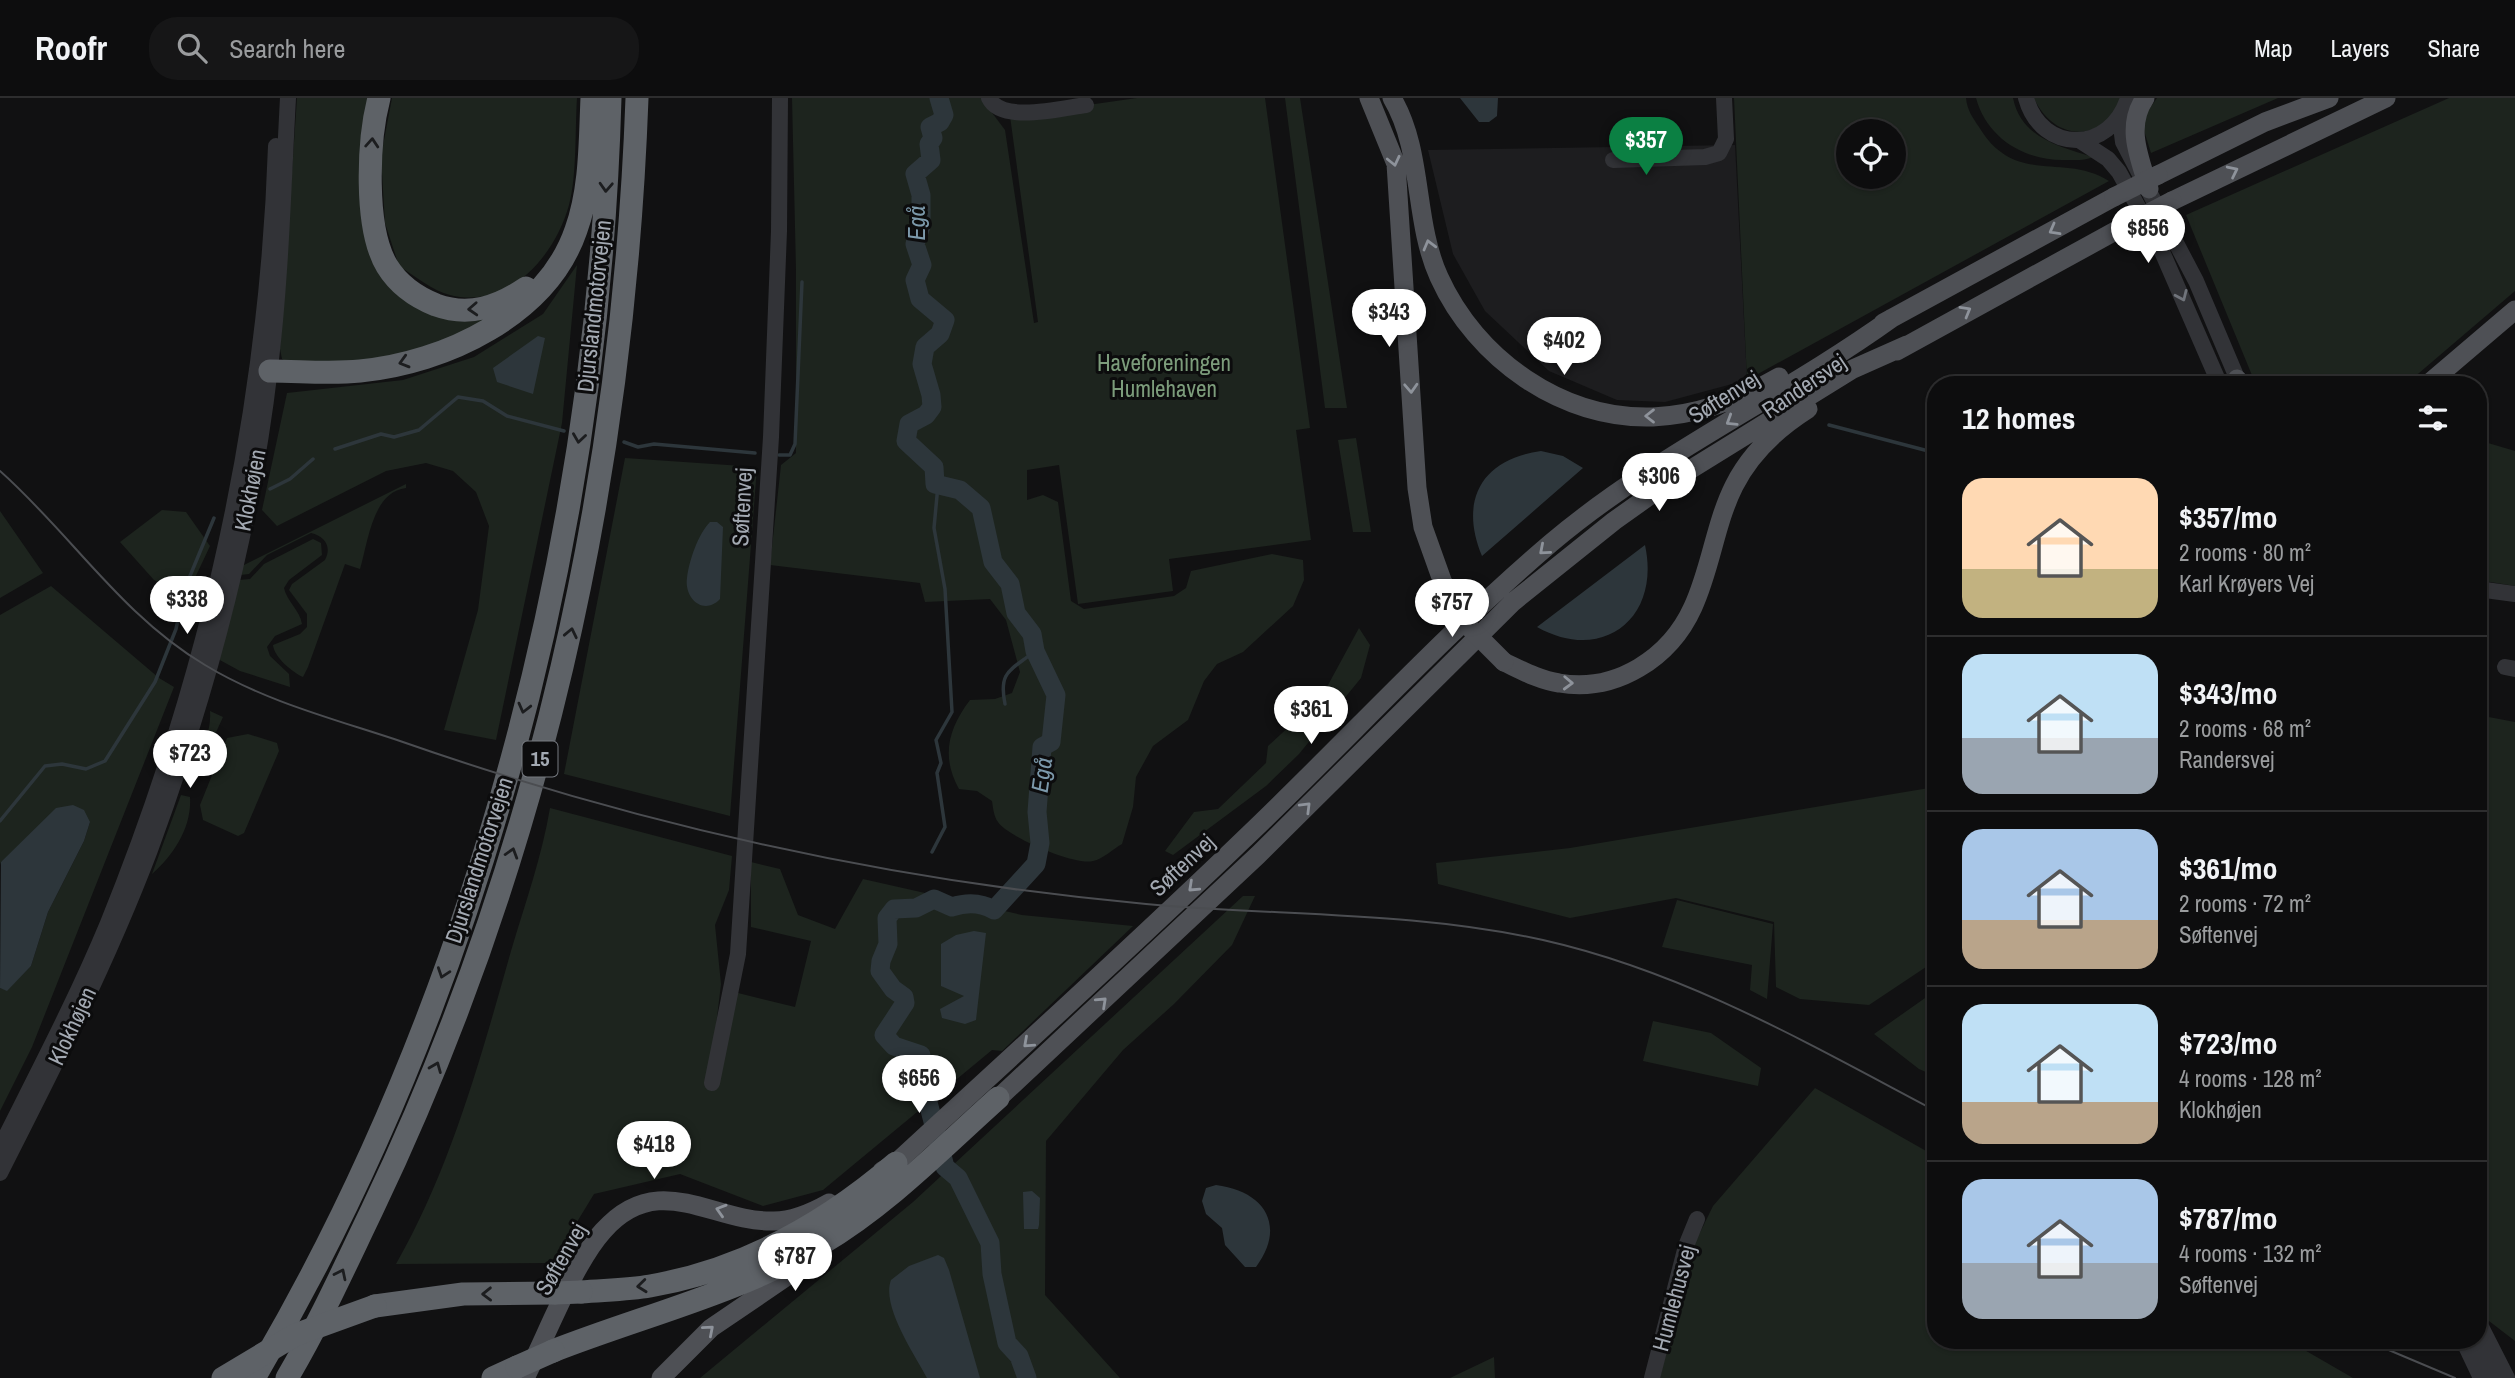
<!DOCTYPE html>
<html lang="en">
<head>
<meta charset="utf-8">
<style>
  body { margin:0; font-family:"Archivo Narrow",sans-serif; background:#161617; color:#f1f3f6; height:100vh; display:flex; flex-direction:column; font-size:26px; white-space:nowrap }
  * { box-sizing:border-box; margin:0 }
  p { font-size:23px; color:#9a9c9e }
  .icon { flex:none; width:38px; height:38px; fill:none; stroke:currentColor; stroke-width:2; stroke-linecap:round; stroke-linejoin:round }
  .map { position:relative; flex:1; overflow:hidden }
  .drawer { position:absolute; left:1927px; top:278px; width:560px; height:973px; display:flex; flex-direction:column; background:#0d0d0e; border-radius:28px; box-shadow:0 2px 5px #0004,0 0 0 2px #2d2d2e }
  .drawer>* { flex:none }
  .buttons { position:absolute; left:1836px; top:21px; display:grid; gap:14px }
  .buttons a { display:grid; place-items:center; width:70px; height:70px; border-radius:50%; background:#0d0d0e; box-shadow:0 2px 5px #0004,0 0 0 2px #2d2d2e; font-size:35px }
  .price { position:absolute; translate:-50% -60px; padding:0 16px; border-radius:24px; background:#fff; color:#222; font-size:23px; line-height:46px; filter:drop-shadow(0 2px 4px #0008) }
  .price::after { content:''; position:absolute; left:50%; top:42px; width:21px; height:16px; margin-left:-10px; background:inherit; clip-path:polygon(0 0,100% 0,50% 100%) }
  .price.on { background:#0b8043; color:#fff }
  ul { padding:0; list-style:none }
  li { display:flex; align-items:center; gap:21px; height:175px; padding:0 35px }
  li+li { border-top:2px solid #2d2d2e }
  li span { display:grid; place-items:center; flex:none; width:196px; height:140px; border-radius:21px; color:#555 }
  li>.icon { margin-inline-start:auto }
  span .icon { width:84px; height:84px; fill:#fffc; stroke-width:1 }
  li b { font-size:30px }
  h2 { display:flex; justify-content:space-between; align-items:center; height:84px; padding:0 35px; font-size:30px }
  header { display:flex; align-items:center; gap:42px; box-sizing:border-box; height:98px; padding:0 35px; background:#0d0d0e; border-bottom:2px solid #2d2d2e }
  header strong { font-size:33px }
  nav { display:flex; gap:38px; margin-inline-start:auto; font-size:24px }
  .search { width:490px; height:63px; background:#161617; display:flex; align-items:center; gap:18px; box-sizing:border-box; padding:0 24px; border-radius:28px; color:#9a9c9e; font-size:26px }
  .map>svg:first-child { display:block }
</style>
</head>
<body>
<header>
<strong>Roofr</strong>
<div class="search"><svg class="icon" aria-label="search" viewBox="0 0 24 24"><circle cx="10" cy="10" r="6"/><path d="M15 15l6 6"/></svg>Search here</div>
<nav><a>Map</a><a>Layers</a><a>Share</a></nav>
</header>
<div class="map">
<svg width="2515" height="1280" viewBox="0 0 2515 1280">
  <rect width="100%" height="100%" fill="#111112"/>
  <path fill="#1d1d1f" d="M1735,47L1747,282L1665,304L1617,302L1549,273L1485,213L1453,156L1428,52Z"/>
  <path fill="#1d241e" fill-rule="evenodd" d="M297,0H374L368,130L407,197L507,210C490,220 473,233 455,240C425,252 308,279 282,261L280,251Z
    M392,0H577C575,31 577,78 569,107C555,158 509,212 450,197C433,193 415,178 399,168L385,125L381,58Z
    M792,0H981L1005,32L1034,225L1038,224L1010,18L1137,0H1265L1310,330L1296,332L1311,442L1169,461L1173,493L1078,506L1059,367L1027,372V402L1043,397L1058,404L1071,503L1084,511L1174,498L1186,490L1191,473L1272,456L1303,462L1304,482L1293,508L1243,554L1217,566L1204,583L1188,622L1153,648L1136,679L1133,709L1122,746C1113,751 1103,761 1093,763C1075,768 1008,739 998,724C994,719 993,710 992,703L977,693L959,691C941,659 948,631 970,602L995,601L1012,595L1020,574L1006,522L990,501L925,504L920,485L770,467L781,367L796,355V172Z
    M1285,0H1300L1347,310H1325Z
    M1734,0H1966C1967,12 1973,20 1979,29C2015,89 2064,54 2109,83L1747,282ZM1848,33H1894V79H1848Z
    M1976,0H2013C2021,40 2059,48 2093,59C2085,63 2075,62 2065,62C2026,63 1987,41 1976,0Z
    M2034,0H2121C2103,47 2053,43 2034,0Z
    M2157,0H2278L2151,55L2141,23Z
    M2449,0H2515V193L2405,287H2256L2186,117Z
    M577,167L562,325L496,642L444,632L478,512L489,428L476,394L453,373L426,365L386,373L277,428L262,412L287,295L403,282L474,259L543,216Z
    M1356,340L1371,434H1353L1338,342Z
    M2478,342L2515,353V488L2478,482Z
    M625,360L757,369L730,718L564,676Z
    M406,386V390C372,394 368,445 360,471L345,466L308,569L303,579C292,574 274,559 273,547L300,536L307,529V516L289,492L292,486L325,462C332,449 325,438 311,435L267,457L249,476L240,477L242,468Z
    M162,412L186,414L210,448L186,499L154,482L120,444Z
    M0,413L43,475L0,500Z
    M313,441L321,445L322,457L289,482L284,490C287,504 300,512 302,526L275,538L267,549L270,558L289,576L290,589L240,573L218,561L239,482L250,481L264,466Z
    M51,488L159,580L174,589L32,949L0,1013V890L7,892L31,868L48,814L84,743L90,724L1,764L0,767V517Z
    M1359,530L1370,547L1361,580L1299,656L1266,688L1173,757L1165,753L1194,714L1218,711L1266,665L1268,648L1322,598Z
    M210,613L223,619L203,663L182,688C195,665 212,640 210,613Z
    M2478,617L2515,624V1243L2489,1223L2478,1185Z
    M248,636L277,645L279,653L244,735L238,738L203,722L200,707L227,640Z
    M1935,689V863L1869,907L1800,901L1776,889L1774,824L1676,800L1570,820L1438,786L1436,765L1570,750Z
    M181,697L190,699C192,729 174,757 152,776Z
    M550,710L732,758L729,792L715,827L721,886L713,953L738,895L795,909L811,843L751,829V764L780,771L798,817L835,831L863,781L1022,817L1133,828L1002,953L992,952L823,1092L763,1108L680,1076L594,1096L552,1165L396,1166C451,1070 481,959 511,853C525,806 542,758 550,710Z
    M1243,798H1255L1232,847L1174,906L1123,952L1046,1043L1045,1197L1120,1280H1030L1022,1266L1021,1255L1011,1245L1003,1213L995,1172V1150L968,1092L962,1098L988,1151L1003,1245L1014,1258L1022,1280H700L913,1104Z
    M1677,802L1773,826L1767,901L1750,892L1752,867L1662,849Z
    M1935,893V978L1919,971L1874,936Z
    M1653,923L1711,935L1761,970L1758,988L1643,963Z
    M1815,990L1935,1058L1936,1242L2289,1243L2353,1280H1660L1690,1155L1713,1108Z
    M1494,1259L1495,1280H1450Z"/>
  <path fill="#2d363b" d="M1460,0H1498L1497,18L1489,24H1479Z
    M538,238L545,240L533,296L497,284L493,270Z
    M1541,353L1563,358L1583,370L1482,458C1459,403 1481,361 1541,353Z
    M710,424H717L723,429L720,501C704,518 684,501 687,480C689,463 698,436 710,424Z
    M1645,447C1661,520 1603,566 1537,529Z
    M73,707L84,712L90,724L84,743L48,814L31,868L7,893L0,890L1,764L56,710Z
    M974,833L986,835L976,922L965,926L942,920L940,911L964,898L941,888V846L956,837Z
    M1216,1087C1264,1093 1287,1127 1256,1169H1245L1225,1147L1222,1130L1206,1116L1202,1103L1206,1090Z
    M1032,1093L1040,1100L1039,1127L1038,1131H1024L1023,1094Z
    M938,1157L944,1160L949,1172L980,1280H927C915,1257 881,1208 891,1182L909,1168Z"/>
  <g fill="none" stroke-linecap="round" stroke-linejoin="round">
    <path stroke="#2d363b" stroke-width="3.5" d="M1829,327L1936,355
      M624,344L638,349L654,346L755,355
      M335,351L381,336L394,339L419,332L458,299L483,303L507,318L564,333
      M779,357H790L795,346L802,184
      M270,391L290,381L313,361
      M1005,606C998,572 1012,572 1035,553
      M0,723L45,668L62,666L86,671L105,663L155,584L176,531L185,490L214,420
      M932,754L945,729L937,675L941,665L936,642L952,614L945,491L934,430L938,387"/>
    <path stroke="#2d363b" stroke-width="19" d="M939,0L944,17L940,24L930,29L933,40L929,46L931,62L915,76L921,97V128L915,146L922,167L915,182L920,201L945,222L940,236L925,249L922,266L931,297L932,309L926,317L909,326L906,343L934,369L935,386L960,392L981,410L993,464L1010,486L1016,515L1032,536L1035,553L1056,597L1051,644L1042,649L1037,714L1040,745L1036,766L994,812C980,804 967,804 952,809L934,801L916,810L894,811L887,820L888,846L881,863L880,873L893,891L904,899L905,905L884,937L894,948L921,957L920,974L945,1069L958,1080L990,1145L992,1176L1007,1245L1019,1258L1027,1280"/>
    <path stroke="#323337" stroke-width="16" d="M989,0C1001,26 1063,10 1086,7
      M2026,0C2042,57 2111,55 2128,0
      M2120,21L2123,44L2196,183L2240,287
      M2079,42L2108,61L2119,74L2160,149L2220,287
      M1613,62L1705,59L1719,55L1726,41L1724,0
      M2478,491L2515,496
      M2505,569L2515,571
      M712,985L738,856L771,339L779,133L780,0
      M0,1050C37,976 76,902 108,825C209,576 267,317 276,48
      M0,1075C54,969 108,863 150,752C207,597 251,435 270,270C281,180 283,91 288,0
      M2478,1223L2507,1280
      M2463,1242L2481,1280
      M2474,1242L2496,1280
      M1652,1280L1686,1148L1697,1121"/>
    <path stroke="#4e5055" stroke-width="19" d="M1369,0L1396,66L1417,390L1423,429L1443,485
      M1392,0C1424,54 1413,122 1439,179C1476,261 1562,322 1653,319C1698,317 1741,301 1779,279
      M2145,0C2125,29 2140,61 2149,91
      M2158,77L2265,24L2329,0
      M2172,103L2386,0
      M1883,225L2114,99
      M1897,253L2128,126
      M2237,281L2242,287
      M2427,287L2515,212
      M1504,564C1521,572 1539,582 1559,585C1616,595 1670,560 1693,509C1711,470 1715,426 1734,388C1750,356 1778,330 1808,311
      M989,1009L1258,757L1513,504L1614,423L1659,391L1853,271L1907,247
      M882,1073L896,1065C1012,958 1129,852 1243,742C1346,644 1443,537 1551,445C1655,357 1782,299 1892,220
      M525,1280C546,1239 574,1165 603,1133C659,1070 712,1125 774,1123C794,1123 813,1114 829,1105
      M661,1280L711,1230L805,1166"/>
    <path stroke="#5e6267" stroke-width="23" d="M379,0C368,42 364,130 387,168C398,186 416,199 436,207C469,219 498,209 526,190
      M270,273C300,273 330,276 360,273C445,265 547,217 576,132C591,91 590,42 592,0
      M581,1194C604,1192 628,1192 650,1188C743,1172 825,1126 896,1065
      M375,1208L463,1196L555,1195
      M553,1253C642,1218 739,1195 821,1146C887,1107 941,1051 998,1000
      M254,1280C478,902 598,438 610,0
      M287,1280C319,1226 345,1168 372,1112C539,763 623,385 637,0
      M493,1280L517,1269"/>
    <path stroke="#4b4d51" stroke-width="2" d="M0,373C71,436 122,518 205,567C264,603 334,621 400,643C640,727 893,783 1146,806C1278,818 1413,813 1543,842C1685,874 1809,946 1936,1013
      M2365,1242L2455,1280"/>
    <path stroke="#4e5055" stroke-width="19" d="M2114,99L2158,77
      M2128,126L2172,103
      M1443,485L1467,527L1504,564"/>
    <path stroke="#5e6267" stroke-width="23" d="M555,1195L581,1194
      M517,1269L553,1253
      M223,1280L295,1237L375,1208"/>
  </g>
  <defs><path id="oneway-chevron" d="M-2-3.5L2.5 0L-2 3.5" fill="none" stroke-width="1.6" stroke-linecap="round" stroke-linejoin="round" transform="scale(1.75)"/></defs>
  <g stroke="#1c1d1f">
    <use href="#oneway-chevron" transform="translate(372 45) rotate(-86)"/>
    <use href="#oneway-chevron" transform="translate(606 89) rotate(93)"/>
    <use href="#oneway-chevron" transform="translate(473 211) rotate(177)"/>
    <use href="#oneway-chevron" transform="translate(404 264) rotate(164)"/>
    <use href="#oneway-chevron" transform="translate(579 340) rotate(98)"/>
    <use href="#oneway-chevron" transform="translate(571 535) rotate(-78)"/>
    <use href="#oneway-chevron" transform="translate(524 610) rotate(104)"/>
    <use href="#oneway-chevron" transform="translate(512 755) rotate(-73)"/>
    <use href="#oneway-chevron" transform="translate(443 875) rotate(109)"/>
    <use href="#oneway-chevron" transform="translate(436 969) rotate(-68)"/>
    <use href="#oneway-chevron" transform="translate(341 1176) rotate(-64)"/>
    <use href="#oneway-chevron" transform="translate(642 1188) rotate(174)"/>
    <use href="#oneway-chevron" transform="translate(487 1196) rotate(179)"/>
  </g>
  <g stroke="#8e939b">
    <use href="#oneway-chevron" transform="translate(1394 63) rotate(77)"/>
    <use href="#oneway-chevron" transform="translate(2233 73) rotate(-26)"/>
    <use href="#oneway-chevron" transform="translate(2054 132) rotate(151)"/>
    <use href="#oneway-chevron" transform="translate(1429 147) rotate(-105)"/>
    <use href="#oneway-chevron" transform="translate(1966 213) rotate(-30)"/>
    <use href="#oneway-chevron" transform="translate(1411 290) rotate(87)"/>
    <use href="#oneway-chevron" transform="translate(1650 318) rotate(-180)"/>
    <use href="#oneway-chevron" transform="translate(1731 323) rotate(148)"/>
    <use href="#oneway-chevron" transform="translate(1544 452) rotate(139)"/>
    <use href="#oneway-chevron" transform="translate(1568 585) rotate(2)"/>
    <use href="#oneway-chevron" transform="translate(1306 709) rotate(-45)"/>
    <use href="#oneway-chevron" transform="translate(1193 789) rotate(137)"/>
    <use href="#oneway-chevron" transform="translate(1102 904) rotate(-43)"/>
    <use href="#oneway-chevron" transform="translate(1028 945) rotate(138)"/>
    <use href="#oneway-chevron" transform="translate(721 1112) rotate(-163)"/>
    <use href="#oneway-chevron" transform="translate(709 1232) rotate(-41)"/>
  </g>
  <use stroke="#70747b" href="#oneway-chevron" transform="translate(2182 198) rotate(66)"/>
  <g text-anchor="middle" stroke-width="6" stroke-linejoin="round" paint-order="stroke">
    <rect fill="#0c0c0d" stroke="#767a80" stroke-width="2" x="522.5" y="643.5" width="35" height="35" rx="5"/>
    <g font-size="21" font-weight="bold" fill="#a3a9b2">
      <text x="540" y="668">15</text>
    </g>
    <g font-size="23" fill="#a3a9b2" stroke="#0c0c0d">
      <text transform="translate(594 208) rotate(-84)" y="8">Djurslandmotorvejen</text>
      <text transform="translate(1804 288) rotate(-34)" y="8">Randersvej</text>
      <text transform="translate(1724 299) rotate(-32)" y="8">Søftenvej</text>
      <text transform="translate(250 392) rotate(-79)" y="8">Klokhøjen</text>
      <text transform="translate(742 409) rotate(-87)" y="8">Søftenvej</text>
      <text transform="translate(479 762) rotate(-72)" y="8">Djurslandmotorvejen</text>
      <text transform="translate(1182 767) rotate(-43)" y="8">Søftenvej</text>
      <text transform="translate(72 928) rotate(-65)" y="8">Klokhøjen</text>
      <text transform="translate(561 1161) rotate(-60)" y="8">Søftenvej</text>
      <text transform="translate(1674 1200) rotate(-75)" y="8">Humlehusvej</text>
    </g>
    <g font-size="23" fill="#7c9c7b" stroke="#0c0c0d">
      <text x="1164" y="273">Haveforeningen<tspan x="1164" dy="26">Humlehaven</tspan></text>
    </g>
    <g font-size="24" font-style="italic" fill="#7c99ab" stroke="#0c0c0d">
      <text transform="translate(917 125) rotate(-90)" y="8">Egå</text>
      <text transform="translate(1042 677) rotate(-82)" y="8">Egå</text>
    </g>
  </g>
</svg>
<div class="buttons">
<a><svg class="icon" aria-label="locate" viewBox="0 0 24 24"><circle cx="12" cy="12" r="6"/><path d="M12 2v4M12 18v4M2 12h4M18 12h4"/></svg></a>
</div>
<b class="price on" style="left:1646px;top:79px">$357</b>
<b class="price" style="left:2148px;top:167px">$856</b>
<b class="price" style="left:1389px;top:251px">$343</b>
<b class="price" style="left:1564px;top:279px">$402</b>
<b class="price" style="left:1659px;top:415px">$306</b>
<b class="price" style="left:187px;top:538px">$338</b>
<b class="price" style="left:1452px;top:541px">$757</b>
<b class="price" style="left:1311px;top:648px">$361</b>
<b class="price" style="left:190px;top:692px">$723</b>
<b class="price" style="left:919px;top:1017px">$656</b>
<b class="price" style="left:654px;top:1083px">$418</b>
<b class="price" style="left:795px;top:1195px">$787</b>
<section class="drawer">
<h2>12 homes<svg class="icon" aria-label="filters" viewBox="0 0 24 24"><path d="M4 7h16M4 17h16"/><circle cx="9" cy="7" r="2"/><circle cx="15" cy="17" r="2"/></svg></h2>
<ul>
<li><span style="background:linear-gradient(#ffd9b3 65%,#c2b280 0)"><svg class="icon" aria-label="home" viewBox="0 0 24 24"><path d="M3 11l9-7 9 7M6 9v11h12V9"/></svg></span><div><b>$357/mo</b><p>2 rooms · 80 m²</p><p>Karl Krøyers Vej</p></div></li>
<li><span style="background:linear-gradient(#bfe0f5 60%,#9aa5b1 0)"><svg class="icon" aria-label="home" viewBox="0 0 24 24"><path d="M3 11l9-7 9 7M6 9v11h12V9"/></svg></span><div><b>$343/mo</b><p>2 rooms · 68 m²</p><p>Randersvej</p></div></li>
<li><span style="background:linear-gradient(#a9c7e8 65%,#b9a48a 0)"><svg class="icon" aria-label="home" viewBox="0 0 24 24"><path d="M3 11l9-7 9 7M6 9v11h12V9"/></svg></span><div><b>$361/mo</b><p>2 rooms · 72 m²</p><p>Søftenvej</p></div></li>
<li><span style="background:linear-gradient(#bfe0f5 70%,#b9a48a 0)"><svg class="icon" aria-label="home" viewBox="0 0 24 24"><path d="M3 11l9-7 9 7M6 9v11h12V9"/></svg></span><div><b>$723/mo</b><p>4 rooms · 128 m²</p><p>Klokhøjen</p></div></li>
<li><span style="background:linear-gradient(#a9c7e8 60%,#9aa5b1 0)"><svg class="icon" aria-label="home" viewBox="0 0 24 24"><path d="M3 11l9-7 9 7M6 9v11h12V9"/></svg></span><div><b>$787/mo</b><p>4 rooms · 132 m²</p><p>Søftenvej</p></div></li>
</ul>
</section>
</div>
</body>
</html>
